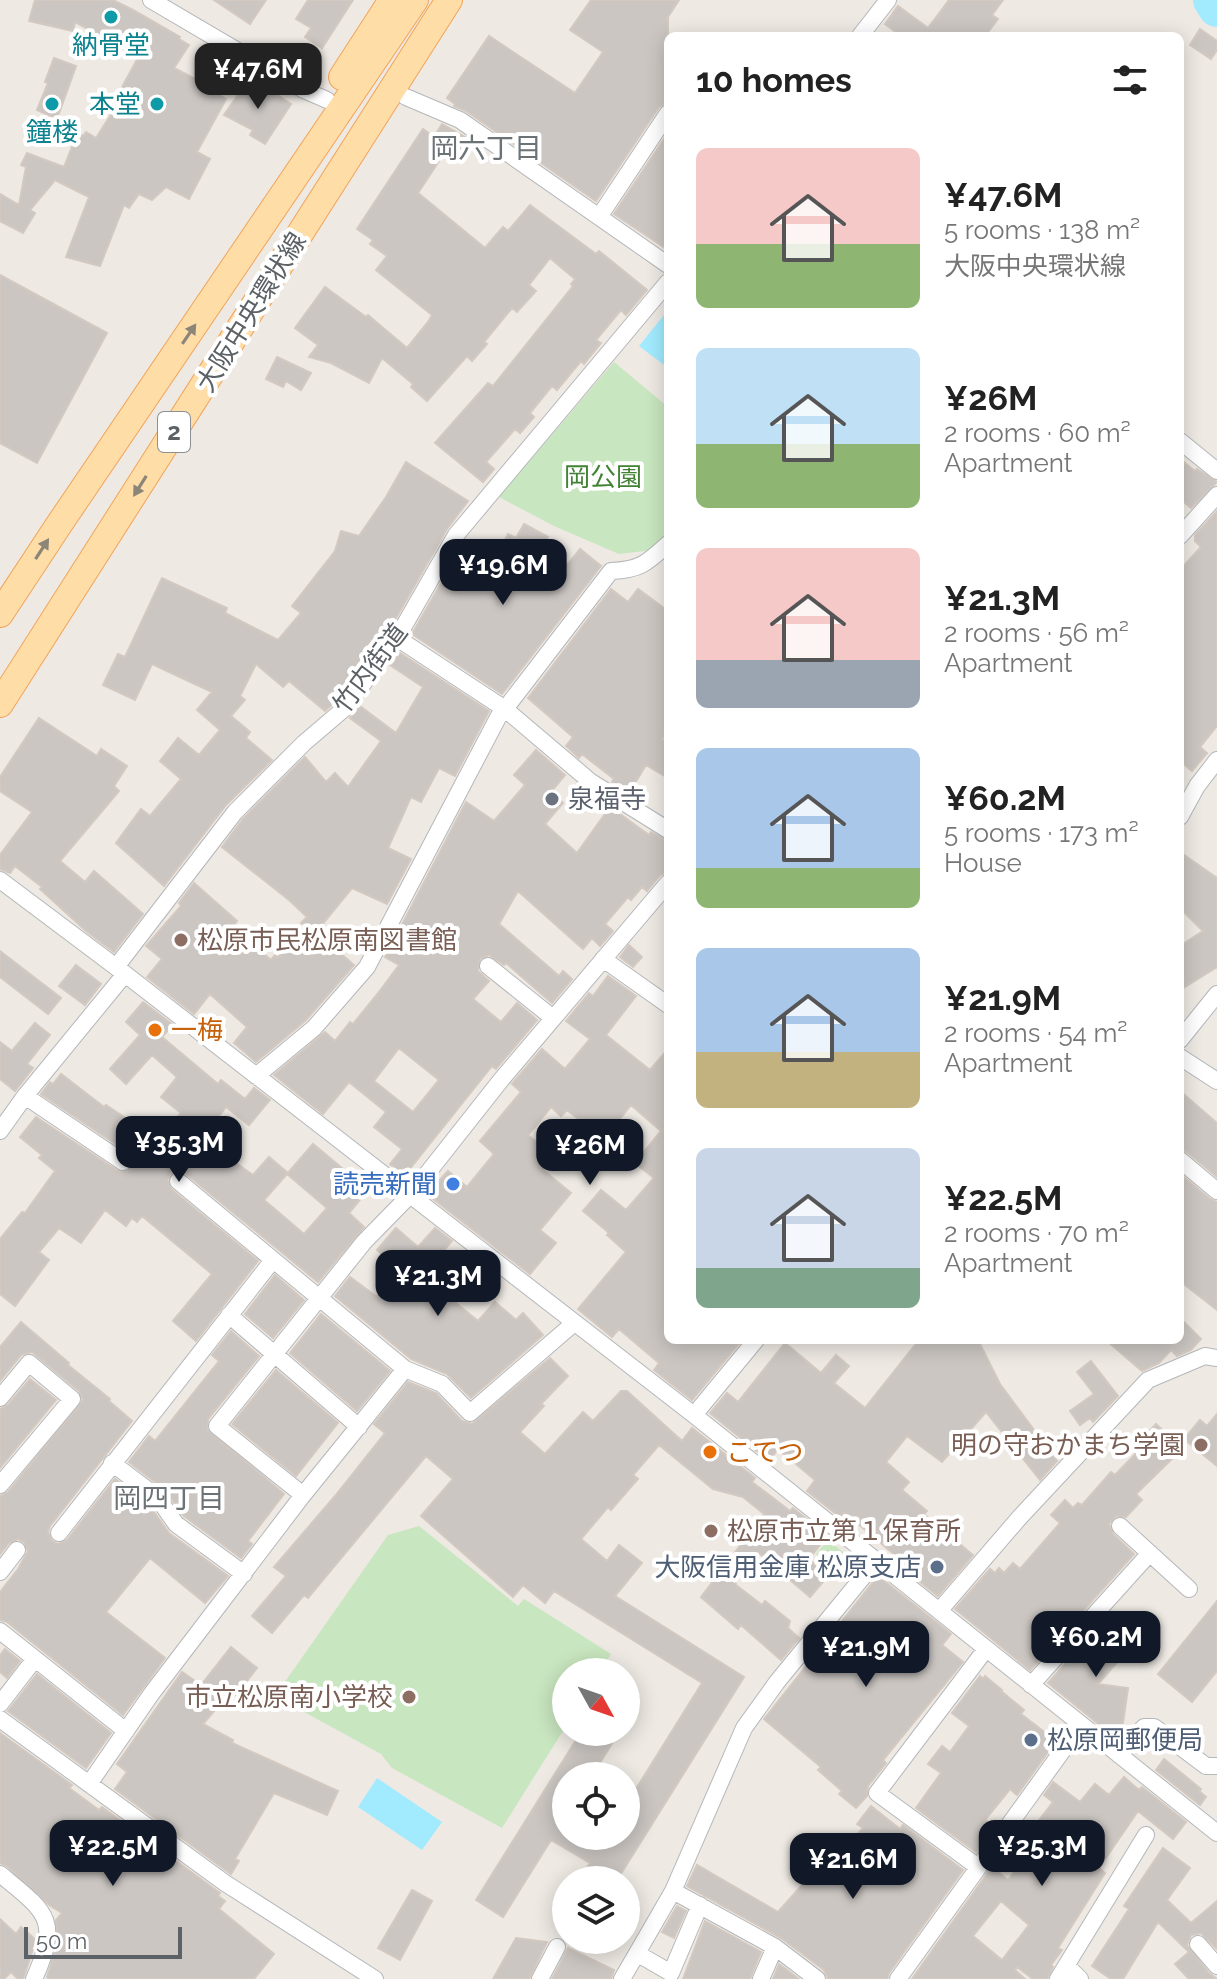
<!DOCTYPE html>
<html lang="en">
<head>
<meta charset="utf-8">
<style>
  body { margin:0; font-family:Raleway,"Noto Sans JP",sans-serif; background:#f6f6f6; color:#222; height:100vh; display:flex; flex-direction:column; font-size:30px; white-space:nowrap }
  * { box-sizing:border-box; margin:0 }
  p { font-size:26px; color:#767676 }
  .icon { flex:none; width:44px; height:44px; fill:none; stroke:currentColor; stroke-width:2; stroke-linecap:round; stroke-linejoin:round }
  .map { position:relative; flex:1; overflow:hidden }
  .sheet { position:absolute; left:664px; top:32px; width:520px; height:1312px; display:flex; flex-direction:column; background:#fff; border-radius:12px; box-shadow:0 4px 20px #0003 }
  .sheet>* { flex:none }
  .needle { width:52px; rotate:130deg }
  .fabs { position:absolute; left:552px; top:1658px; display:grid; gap:16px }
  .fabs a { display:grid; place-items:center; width:88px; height:88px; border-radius:50%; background:#fff; box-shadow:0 4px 20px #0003; font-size:40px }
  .scale { position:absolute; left:24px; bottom:20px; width:158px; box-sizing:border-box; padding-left:8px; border:4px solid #5b6164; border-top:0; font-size:22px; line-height:28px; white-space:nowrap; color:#5b6164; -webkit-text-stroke:6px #fff; paint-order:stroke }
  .price { position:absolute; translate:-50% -68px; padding:0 18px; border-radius:16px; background:#111827; color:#fff; font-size:26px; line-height:52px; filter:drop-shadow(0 2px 4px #0008) }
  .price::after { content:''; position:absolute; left:50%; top:48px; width:24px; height:18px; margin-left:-12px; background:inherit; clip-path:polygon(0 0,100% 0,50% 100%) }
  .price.selected { background:#222; color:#fff }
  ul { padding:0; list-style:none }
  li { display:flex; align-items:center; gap:24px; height:200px; padding:0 32px }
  li span { display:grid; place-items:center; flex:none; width:224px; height:160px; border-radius:12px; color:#555 }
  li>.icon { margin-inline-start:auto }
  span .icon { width:96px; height:96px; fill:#fffc; stroke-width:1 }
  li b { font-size:34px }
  h2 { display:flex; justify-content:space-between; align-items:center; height:96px; padding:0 32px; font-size:34px }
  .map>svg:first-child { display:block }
</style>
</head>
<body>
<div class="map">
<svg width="1217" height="1979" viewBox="0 0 1217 1979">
  <rect width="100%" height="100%" fill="#eee9e3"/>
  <path fill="#c8e6bf" d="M614,362L668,407V534L653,550L619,554L554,526L499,497Z
    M419,1526L518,1606L524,1599L611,1654L600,1672H566V1726L502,1828L392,1768L381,1754L275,1696L388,1535Z
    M828,1540L854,1561L856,1574L850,1582L816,1554Z"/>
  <path fill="#a2ebff" d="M668,310V368L639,346Z
    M377,1778L442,1822L422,1850L358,1807Z"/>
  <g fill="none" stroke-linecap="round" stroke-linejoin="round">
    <path stroke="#a2ebff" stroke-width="38" d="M1212,0L1217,8"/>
  </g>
  <path fill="#cbc6c2" stroke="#d3c9c1" stroke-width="2" fill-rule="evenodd" d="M35,0H113L133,10L180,37L179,39L189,45L174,68L205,84L204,86L226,99L197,152L210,159L189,199L166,187L152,200L139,194L129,208L124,205L100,266L66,257L89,197L55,180L30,210L35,213L23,233L0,221V194L19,205L26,167L21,165L27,153L64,167L77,134L83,136L86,132L96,138L124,94L120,91L140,54L111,36L107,39L75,22L73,31L29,21Z
    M214,0H266L250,24Z
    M308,0H353L322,48L305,37L311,28L296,19Z
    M591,0H679L668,17V102L659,107L596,201L466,111L454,106L455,104L447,98L489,36L575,93L603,52L570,30Z
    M949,0H1003L992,15L998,19L985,36H901L885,24L898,6L928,28Z
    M1200,29L1217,41V50L1211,59L1190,45Z
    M54,58L76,66L57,119L37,110L48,83L45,82Z
    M247,82L269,95L271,91L291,104L265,144L250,135L253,130L224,115Z
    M442,124L467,138L457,155L447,149L418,193L485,248L503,227L508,231L530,205L596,254L599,251L647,290L626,315L621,310L596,340L601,343L584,364L581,361L557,390L552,386L530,413L534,417L520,433L515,429L486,462L494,469L483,482L435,443L488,383L493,386L573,286L571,284L575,279L550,258L529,285L536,291L517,312L512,308L484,342L487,344L472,361L467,356L427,401L411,387L413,384L382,358L369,383L331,363L309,357L318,345L295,328L325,287L366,317L368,315L407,348L428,322L432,315L376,270L387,256L370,244L373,240L357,229L423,129L434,137Z
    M668,133V250L614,214Z
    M0,275L107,333L37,463L0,443Z
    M277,357L311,373L301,390L286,381L283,387L266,379Z
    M1180,459L1195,471L1197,469L1217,482L1191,508L1180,499Z
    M406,462L468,501L447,529L388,632L337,700L325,711L289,681L283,687L256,664L240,696L245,700L231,716L250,732L246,738L272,760L226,805L164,886L116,843L141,809L150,816L181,779L160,761L178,738L199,755L220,730L197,710L212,692L152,664L135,700L103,685L118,654L125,657L162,578L227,608L225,613L278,640L301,613L292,606L335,551L341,531L359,536L386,497Z
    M1217,511V726L1200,747L1207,753L1192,771L1180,761V570L1201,547L1195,541V535Z
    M524,524L548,537L540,550L568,564L580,549L601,566L502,694L412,634L459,552L490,569L508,534L516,538Z
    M611,589L628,602L638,589L668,611V728L662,739L668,742V778L646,765L629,793L612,782L614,779L582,754L579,758L566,746L573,737L528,698Z
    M400,653L489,711L455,776L439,768L421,802L411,797L388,848L411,859L387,904L352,888L316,932L354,965L306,1020L256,1062L234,1043L247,1027L210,994L194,1014L147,977L162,959L146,946L181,906L179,903L194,883L237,921L233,927L271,960L275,955L277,958L305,926L301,923L307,917L289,900L222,847L243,819L305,757L326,782L335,773L348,787L381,741L350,718L360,706L396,733L423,687L390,665Z
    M39,718L97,756L101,749L127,766L114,786L119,791L60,861L85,882L94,871L143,914L114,952L86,931L40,889L42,887L15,866L10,873L0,869V855L32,812L0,791V777Z
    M536,750L565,775L550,793L563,803L545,824L577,853L610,807L649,835L651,832L668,841V872L660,875L647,891L642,887L631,900L628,897L605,924L613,931L600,946L592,938L583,949L518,891L499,924L559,976L563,971L572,979L552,1003L506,963L504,965L489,955L480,959L478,971L489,981L473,999L501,1022L517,1003L537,1020L496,1069L492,1066L404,1176L390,1164L402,1149L374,1127L386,1112L349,1082L323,1114L274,1075L325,1032L335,1041L350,1022L353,1024L379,992L399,965L385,957L466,802L494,821L525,785L514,775ZM399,1048L439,1080L413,1112L374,1081Z
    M1180,852L1217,878V967L1180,990V946L1203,931L1180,908Z
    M629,945L642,957L633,967L620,957Z
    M0,951L61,998L48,1014L0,977Z
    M76,965L101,984L85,1005L59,986Z
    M608,976L636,996L606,1035L650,1070L668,1049V1340H742L692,1400L654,1370L659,1363L619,1329L612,1337L578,1309L626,1252L607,1235L609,1233L583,1211L601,1190L626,1210L654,1178L635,1163L661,1131L631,1105L604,1139L567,1110L561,1116L551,1107L528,1135L554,1157L543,1170L571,1193L540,1230L556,1243L530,1274L427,1194L448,1171L467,1187L494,1154L480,1141L521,1092L512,1084L542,1049L565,1069L590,1039L566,1021L589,993L593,996Z
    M143,1002L173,1025L162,1037L218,1084L221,1080L245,1099L254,1088L270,1100L249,1125L226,1107L205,1134L236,1163L253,1175L269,1157L288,1173L313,1144L368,1190L349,1213L364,1227L318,1282L185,1173L179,1170L170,1173L167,1180L171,1189L258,1261L196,1341L173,1321L212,1274L142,1216L137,1222L132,1218L126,1226L105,1210L81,1243L59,1228L39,1252L49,1260L15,1306L0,1294V1239L22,1212L25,1213L55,1171L39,1158L42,1155L20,1137L36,1117L118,1171H128L134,1164L129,1153L41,1094L50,1082L53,1084L61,1074L104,1107L106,1105L158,1140L181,1113L161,1097L177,1077L152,1055L126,1084L110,1069L140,1035L126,1022ZM287,1174L327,1208L304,1234L264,1200Z
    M35,1023L50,1035L27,1064L33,1068L15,1091L0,1079V1042L12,1051Z
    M1180,1091L1217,1123V1177L1187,1152L1180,1149Z
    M1180,1174L1210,1199L1217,1202V1310L1180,1281Z
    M396,1228L418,1247L435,1228L452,1241L423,1276L478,1321L495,1302L516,1320L523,1313L543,1335L471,1398L447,1374L411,1359L335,1296L350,1277L377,1297L399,1269L377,1250Z
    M275,1275L304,1300L273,1338L245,1314Z
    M321,1314L390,1371L357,1411L290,1353Z
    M1180,1318L1201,1339L1191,1350L1177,1356L1171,1350L1159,1363L1142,1371L1106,1340H1180Z
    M21,1322L69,1363L68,1365L110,1399L109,1401L132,1421L50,1526L48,1532L52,1541L58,1544L67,1540L115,1479L149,1505L169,1533L228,1576L205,1603L150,1558L106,1612L165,1658L123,1715L7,1622L0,1620V1592L18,1569L28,1551L24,1542L18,1539L9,1543L0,1554V1496L8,1492L83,1400L79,1391L32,1352L21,1355L0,1381V1347Z
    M231,1331L259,1356L208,1419L207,1429L284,1494L248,1541L252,1544L241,1558L184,1516L164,1489L129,1462L149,1436L155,1441L219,1361L212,1355Z
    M919,1340H978L1000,1384L1057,1461L1040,1480L986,1412L942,1462L907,1436L886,1462L909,1482L902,1490L927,1511L924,1514L973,1555L938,1596L891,1559L895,1555L844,1512L840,1517L807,1491L815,1480L778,1449L769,1461L710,1413L727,1393L738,1402L785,1343L821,1373L836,1355L849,1366L834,1383L865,1408Z
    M550,1358L568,1376L541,1404L544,1406L520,1432L545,1454L583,1412L593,1421L621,1391H627L682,1441L692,1428L755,1478L752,1482L790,1511L793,1508L825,1534L822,1538L824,1540L809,1559L828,1576L810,1597L759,1553L735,1581L736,1585L762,1605L765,1601L790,1621L788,1628L799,1638L781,1660L741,1625L738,1629L701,1597L764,1514L743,1497L713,1489L659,1445L633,1475L638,1479L611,1510L608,1507L581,1539L607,1561L619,1545L642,1563L615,1596L744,1677L617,1880H579L590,1863L551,1840L503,1917L476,1900L581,1732H619L592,1776H566V1836H626V1805L702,1683L554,1591L545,1603L523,1585L513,1597L421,1516L453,1479L426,1456L308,1598L304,1595L272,1633L252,1616L286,1576L274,1567L335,1496L385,1433L374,1424L408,1382L436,1393L462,1421L472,1424Z
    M1091,1361L1118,1396L1093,1422L1090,1418L1080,1425L1070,1411L1094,1394L1077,1372Z
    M276,1370L338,1423L296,1476L232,1424Z
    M30,1379L56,1400L0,1468V1409L8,1405Z
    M1217,1414V1466L1184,1439L1200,1420L1207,1426Z
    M1156,1424L1182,1449L1136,1494L1142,1500L1126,1517L1116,1516L1109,1524L1113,1534L1134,1554L1030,1670L955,1609L990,1569L995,1573L999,1568L1004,1573L1013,1563L1020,1569L1060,1523L1051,1515L1065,1500L1073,1508L1078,1503L1082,1505L1111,1472L1115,1475L1147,1442L1143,1438Z
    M878,1576L951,1634L942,1645L963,1662L883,1760L886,1763L868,1786L867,1796L856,1808L839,1794L842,1791L818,1770L821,1767L764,1719Z
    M1217,1601V1671L1192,1702L1158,1674Z
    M1104,1621L1132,1645L1098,1684L1128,1688L1121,1737L1118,1740L1048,1683Z
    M231,1647L257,1668L236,1695L231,1691L203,1724L233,1740L232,1743L338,1791L327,1815L274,1793L235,1859L239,1861L231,1874L115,1789L127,1772L117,1764L182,1672L201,1685Z
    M5,1649L20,1661L7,1678L0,1672V1655Z
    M37,1674L111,1733L86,1768L8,1711Z
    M980,1676L983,1679L985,1676L1002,1690L1001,1691L1024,1710L1021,1714L1056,1741L1017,1795L1010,1789L985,1820L994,1827L976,1852L916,1808L941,1773L928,1764L942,1746L950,1752L969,1726L952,1713Z
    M0,1733L72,1785L69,1788L99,1810L102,1807L220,1893L218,1896L225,1901L219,1909L274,1954L254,1979H49L47,1977L57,1945L56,1920L62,1913L49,1905L7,1866L0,1863Z
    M1164,1759L1201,1789L1199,1791L1206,1797L1200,1805L1156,1770Z
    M1124,1777L1139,1790L1142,1787L1186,1822L1173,1839L1138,1811L1099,1868L1105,1873L1058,1948L1062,1950L1051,1965L1053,1967L1047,1979H1033L1017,1967L1015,1970L1025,1979H912L992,1867L1008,1880L1037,1842L1030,1837L1039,1826L1036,1824L1053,1802L1044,1795L1053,1782L1080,1802L1095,1784L1109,1795ZM1001,1901L1029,1925L1002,1960L973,1936Z
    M871,1806L900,1829L903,1825L963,1870L889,1973L887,1979H828L824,1970L781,1938L687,1886L697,1865L778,1912L828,1856L834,1861L863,1828L857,1824Z
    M1163,1848L1190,1868L1167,1900L1191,1923L1217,1901V1949L1201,1933L1191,1935L1187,1945L1209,1973L1217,1979H1189L1175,1964L1189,1952L1158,1922L1123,1979H1111L1092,1966L1129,1909L1124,1906Z
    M412,1890L432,1901L400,1960L378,1948Z
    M677,1906L686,1911L674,1938L662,1932Z
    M0,1919L16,1934L21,1927L36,1940L23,1979H18L11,1972L4,1979H0Z
    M705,1921L761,1952L750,1979H683Z
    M516,1938L547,1942L529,1979H493Z
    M568,1948L614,1970L611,1979H552Z
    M779,1964L799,1979H773Z"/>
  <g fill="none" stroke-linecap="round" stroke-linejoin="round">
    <g stroke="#b4b7ba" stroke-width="18">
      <path id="street" d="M151,0L304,90L327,100
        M860,36L888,0
        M406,97L460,120L668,265
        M599,217L668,113
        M1180,441L1217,471
        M1180,536L1217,495
        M397,638L505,709L591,782L668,830
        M505,709L611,571C640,570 647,563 668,544
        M1180,817L1197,786L1217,760
        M0,880L116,967L694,1415L1217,1833
        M603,959L668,1005
        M488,966L553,1018
        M116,967L235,812L304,743L345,708L397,638L456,535L668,282
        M1180,1040L1217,994
        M1180,1057L1217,1081
        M256,1076L314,1028L367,967L503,708
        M25,1096L123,1162
        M0,1131L25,1096L125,974
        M1180,1160L1217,1191
        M178,1181L405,1369L442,1384L470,1413L573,1324
        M229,1315L359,1427
        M0,1398L29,1363L72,1399L0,1485
        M694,1415L756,1340
        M112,1463L157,1497L176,1524L244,1574
        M303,1495L217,1426L364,1242L411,1194L501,1080L668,883
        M1120,1526L1189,1589
        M59,1533L273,1260
        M0,1572L17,1550
        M939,1611L1020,1517L1148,1380L1205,1356L1217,1358
        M0,1631L126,1731
        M1031,1685L1150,1553
        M0,1704L34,1660
        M0,1719L225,1883L375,1979
        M1119,1755L1144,1727H1154L1206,1766H1217
        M89,1784L152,1693L303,1495L405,1369
        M978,1867L877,1793L986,1649
        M0,1874C46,1912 61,1919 34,1979
        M673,1891L775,1947L817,1979
        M1198,1944L1217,1966
        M638,1954L671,1973L700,1905
        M1067,1966L1080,1979
        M540,1979L557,1947
        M622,1979L673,1891L744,1728L777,1682L876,1561
        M761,1979L775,1947
        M898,1979L1081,1725
        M1058,1979L1146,1835"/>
    </g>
    <g stroke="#f1a459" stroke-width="28">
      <path id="primary" d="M342,77L392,0
        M0,614L60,523L415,0
        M0,704L449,0"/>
    </g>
    <use href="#street" stroke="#fff" stroke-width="16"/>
    <use href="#primary" stroke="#ffdda7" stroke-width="26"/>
  </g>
  <defs><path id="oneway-solid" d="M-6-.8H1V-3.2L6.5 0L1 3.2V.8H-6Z" transform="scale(2)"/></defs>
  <g fill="#8c8678">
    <use href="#oneway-solid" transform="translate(189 334) rotate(-56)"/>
    <use href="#oneway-solid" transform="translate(140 486) rotate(122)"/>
    <use href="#oneway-solid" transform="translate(42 549) rotate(-57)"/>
  </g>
  <g fill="#0f9aa8" stroke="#fff" stroke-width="3">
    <circle cx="111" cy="17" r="8"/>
    <circle cx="52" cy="104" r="8"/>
    <circle cx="157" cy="104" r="8"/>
  </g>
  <circle fill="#6b7280" stroke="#fff" stroke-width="3" cx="552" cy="799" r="8"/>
  <g fill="#8d6e63" stroke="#fff" stroke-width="3">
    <circle cx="181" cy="940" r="8"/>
    <circle cx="1201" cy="1445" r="8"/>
    <circle cx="711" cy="1531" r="8"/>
    <circle cx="409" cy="1697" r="8"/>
  </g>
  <g fill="#e8710a" stroke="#fff" stroke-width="3">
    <circle cx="155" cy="1030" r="8"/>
    <circle cx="710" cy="1452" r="8"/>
  </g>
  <circle fill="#3f7fe0" stroke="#fff" stroke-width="3" cx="453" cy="1184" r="8"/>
  <g fill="#5c6f8a" stroke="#fff" stroke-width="3">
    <circle cx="937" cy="1567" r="8"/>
    <circle cx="1031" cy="1740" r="8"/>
  </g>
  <g text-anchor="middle" stroke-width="8" stroke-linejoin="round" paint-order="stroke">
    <rect fill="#fff" stroke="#8c9092" stroke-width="2" x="158" y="412" width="32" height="40" rx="6"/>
    <g font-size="24" font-weight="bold" fill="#5b6164">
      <text x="174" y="440">2</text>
    </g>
    <g font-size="26" fill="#0d838f" stroke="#fff">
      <text x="111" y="54">納骨堂</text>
      <text x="141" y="113" text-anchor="end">本堂</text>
      <text x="52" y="141">鐘楼</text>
    </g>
    <g font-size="26" fill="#5b6164" stroke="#fff">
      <text transform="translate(251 312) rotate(-58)" y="9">大阪中央環状線</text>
      <text transform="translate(370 668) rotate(-53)" y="9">竹内街道</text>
    </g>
    <g font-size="26" fill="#428234" stroke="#fff">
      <text x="603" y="486">岡公園</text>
    </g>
    <g font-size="26" fill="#5b616d" stroke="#fff" text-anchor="start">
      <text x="568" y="808">泉福寺</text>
    </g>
    <g font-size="26" fill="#785e54" stroke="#fff" text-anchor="start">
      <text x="197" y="949">松原市民松原南図書館</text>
      <text x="1185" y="1454" text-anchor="end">明の守おかまち学園</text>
      <text x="727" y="1540">松原市立第１保育所</text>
      <text x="393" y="1706" text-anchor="end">市立松原南小学校</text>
    </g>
    <g font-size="26" fill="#c56008" stroke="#fff" text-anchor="start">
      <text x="171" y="1039">一梅</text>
      <text x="726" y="1461">こてつ</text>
    </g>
    <g font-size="26" fill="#366cbe" stroke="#fff" text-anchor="end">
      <text x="437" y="1193">読売新聞</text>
    </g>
    <g font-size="26" fill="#4e5e75" stroke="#fff" text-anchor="end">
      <text x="921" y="1576">大阪信用金庫 松原支店</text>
      <text x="1047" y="1749" text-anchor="start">松原岡郵便局</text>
    </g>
    <g font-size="28" fill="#6c7376" stroke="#fff">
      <text x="486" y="158">岡六丁目</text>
      <text x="169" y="1508">岡四丁目</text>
    </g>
  </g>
</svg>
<div class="fabs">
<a><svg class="needle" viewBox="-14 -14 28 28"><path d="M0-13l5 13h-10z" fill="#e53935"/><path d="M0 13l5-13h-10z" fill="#767676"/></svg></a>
<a><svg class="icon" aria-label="locate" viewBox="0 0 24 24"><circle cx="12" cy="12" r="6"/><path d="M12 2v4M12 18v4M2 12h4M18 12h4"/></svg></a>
<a><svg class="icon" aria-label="layers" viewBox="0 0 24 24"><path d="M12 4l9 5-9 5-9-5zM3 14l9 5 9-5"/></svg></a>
</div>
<div class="scale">50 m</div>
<b class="price selected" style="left:258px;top:111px">¥47.6M</b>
<b class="price" style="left:503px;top:607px">¥19.6M</b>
<b class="price" style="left:179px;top:1184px">¥35.3M</b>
<b class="price" style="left:590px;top:1187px">¥26M</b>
<b class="price" style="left:438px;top:1318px">¥21.3M</b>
<b class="price" style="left:1096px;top:1679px">¥60.2M</b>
<b class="price" style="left:866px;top:1689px">¥21.9M</b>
<b class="price" style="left:113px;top:1888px">¥22.5M</b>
<b class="price" style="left:1042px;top:1888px">¥25.3M</b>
<b class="price" style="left:853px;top:1901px">¥21.6M</b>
<section class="sheet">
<h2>10 homes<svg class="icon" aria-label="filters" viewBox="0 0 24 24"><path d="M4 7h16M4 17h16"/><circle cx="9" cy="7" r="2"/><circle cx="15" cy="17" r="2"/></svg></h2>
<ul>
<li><span style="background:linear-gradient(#f6c9c9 60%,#8fb573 0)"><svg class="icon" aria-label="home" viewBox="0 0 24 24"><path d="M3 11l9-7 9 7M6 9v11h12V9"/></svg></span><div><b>¥47.6M</b><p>5 rooms · 138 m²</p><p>大阪中央環状線</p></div></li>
<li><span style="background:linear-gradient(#bfe0f5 60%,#8fb573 0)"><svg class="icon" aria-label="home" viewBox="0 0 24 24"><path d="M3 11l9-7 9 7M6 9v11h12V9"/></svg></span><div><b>¥26M</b><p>2 rooms · 60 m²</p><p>Apartment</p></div></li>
<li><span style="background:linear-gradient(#f6c9c9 70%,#9aa5b1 0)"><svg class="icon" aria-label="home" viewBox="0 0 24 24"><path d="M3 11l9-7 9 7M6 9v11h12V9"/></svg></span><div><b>¥21.3M</b><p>2 rooms · 56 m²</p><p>Apartment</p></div></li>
<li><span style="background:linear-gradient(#a9c7e8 75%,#8fb573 0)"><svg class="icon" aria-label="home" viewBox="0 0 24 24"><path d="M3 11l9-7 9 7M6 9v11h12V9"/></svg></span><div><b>¥60.2M</b><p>5 rooms · 173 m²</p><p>House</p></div></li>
<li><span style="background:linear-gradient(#a9c7e8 65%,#c2b280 0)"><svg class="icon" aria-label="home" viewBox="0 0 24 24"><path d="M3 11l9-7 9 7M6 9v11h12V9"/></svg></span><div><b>¥21.9M</b><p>2 rooms · 54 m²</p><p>Apartment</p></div></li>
<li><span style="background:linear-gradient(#c9d6e8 75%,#7fa58c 0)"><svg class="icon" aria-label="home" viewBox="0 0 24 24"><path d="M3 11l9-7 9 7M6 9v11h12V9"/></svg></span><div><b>¥22.5M</b><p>2 rooms · 70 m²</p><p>Apartment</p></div></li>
</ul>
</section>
</div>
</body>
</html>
